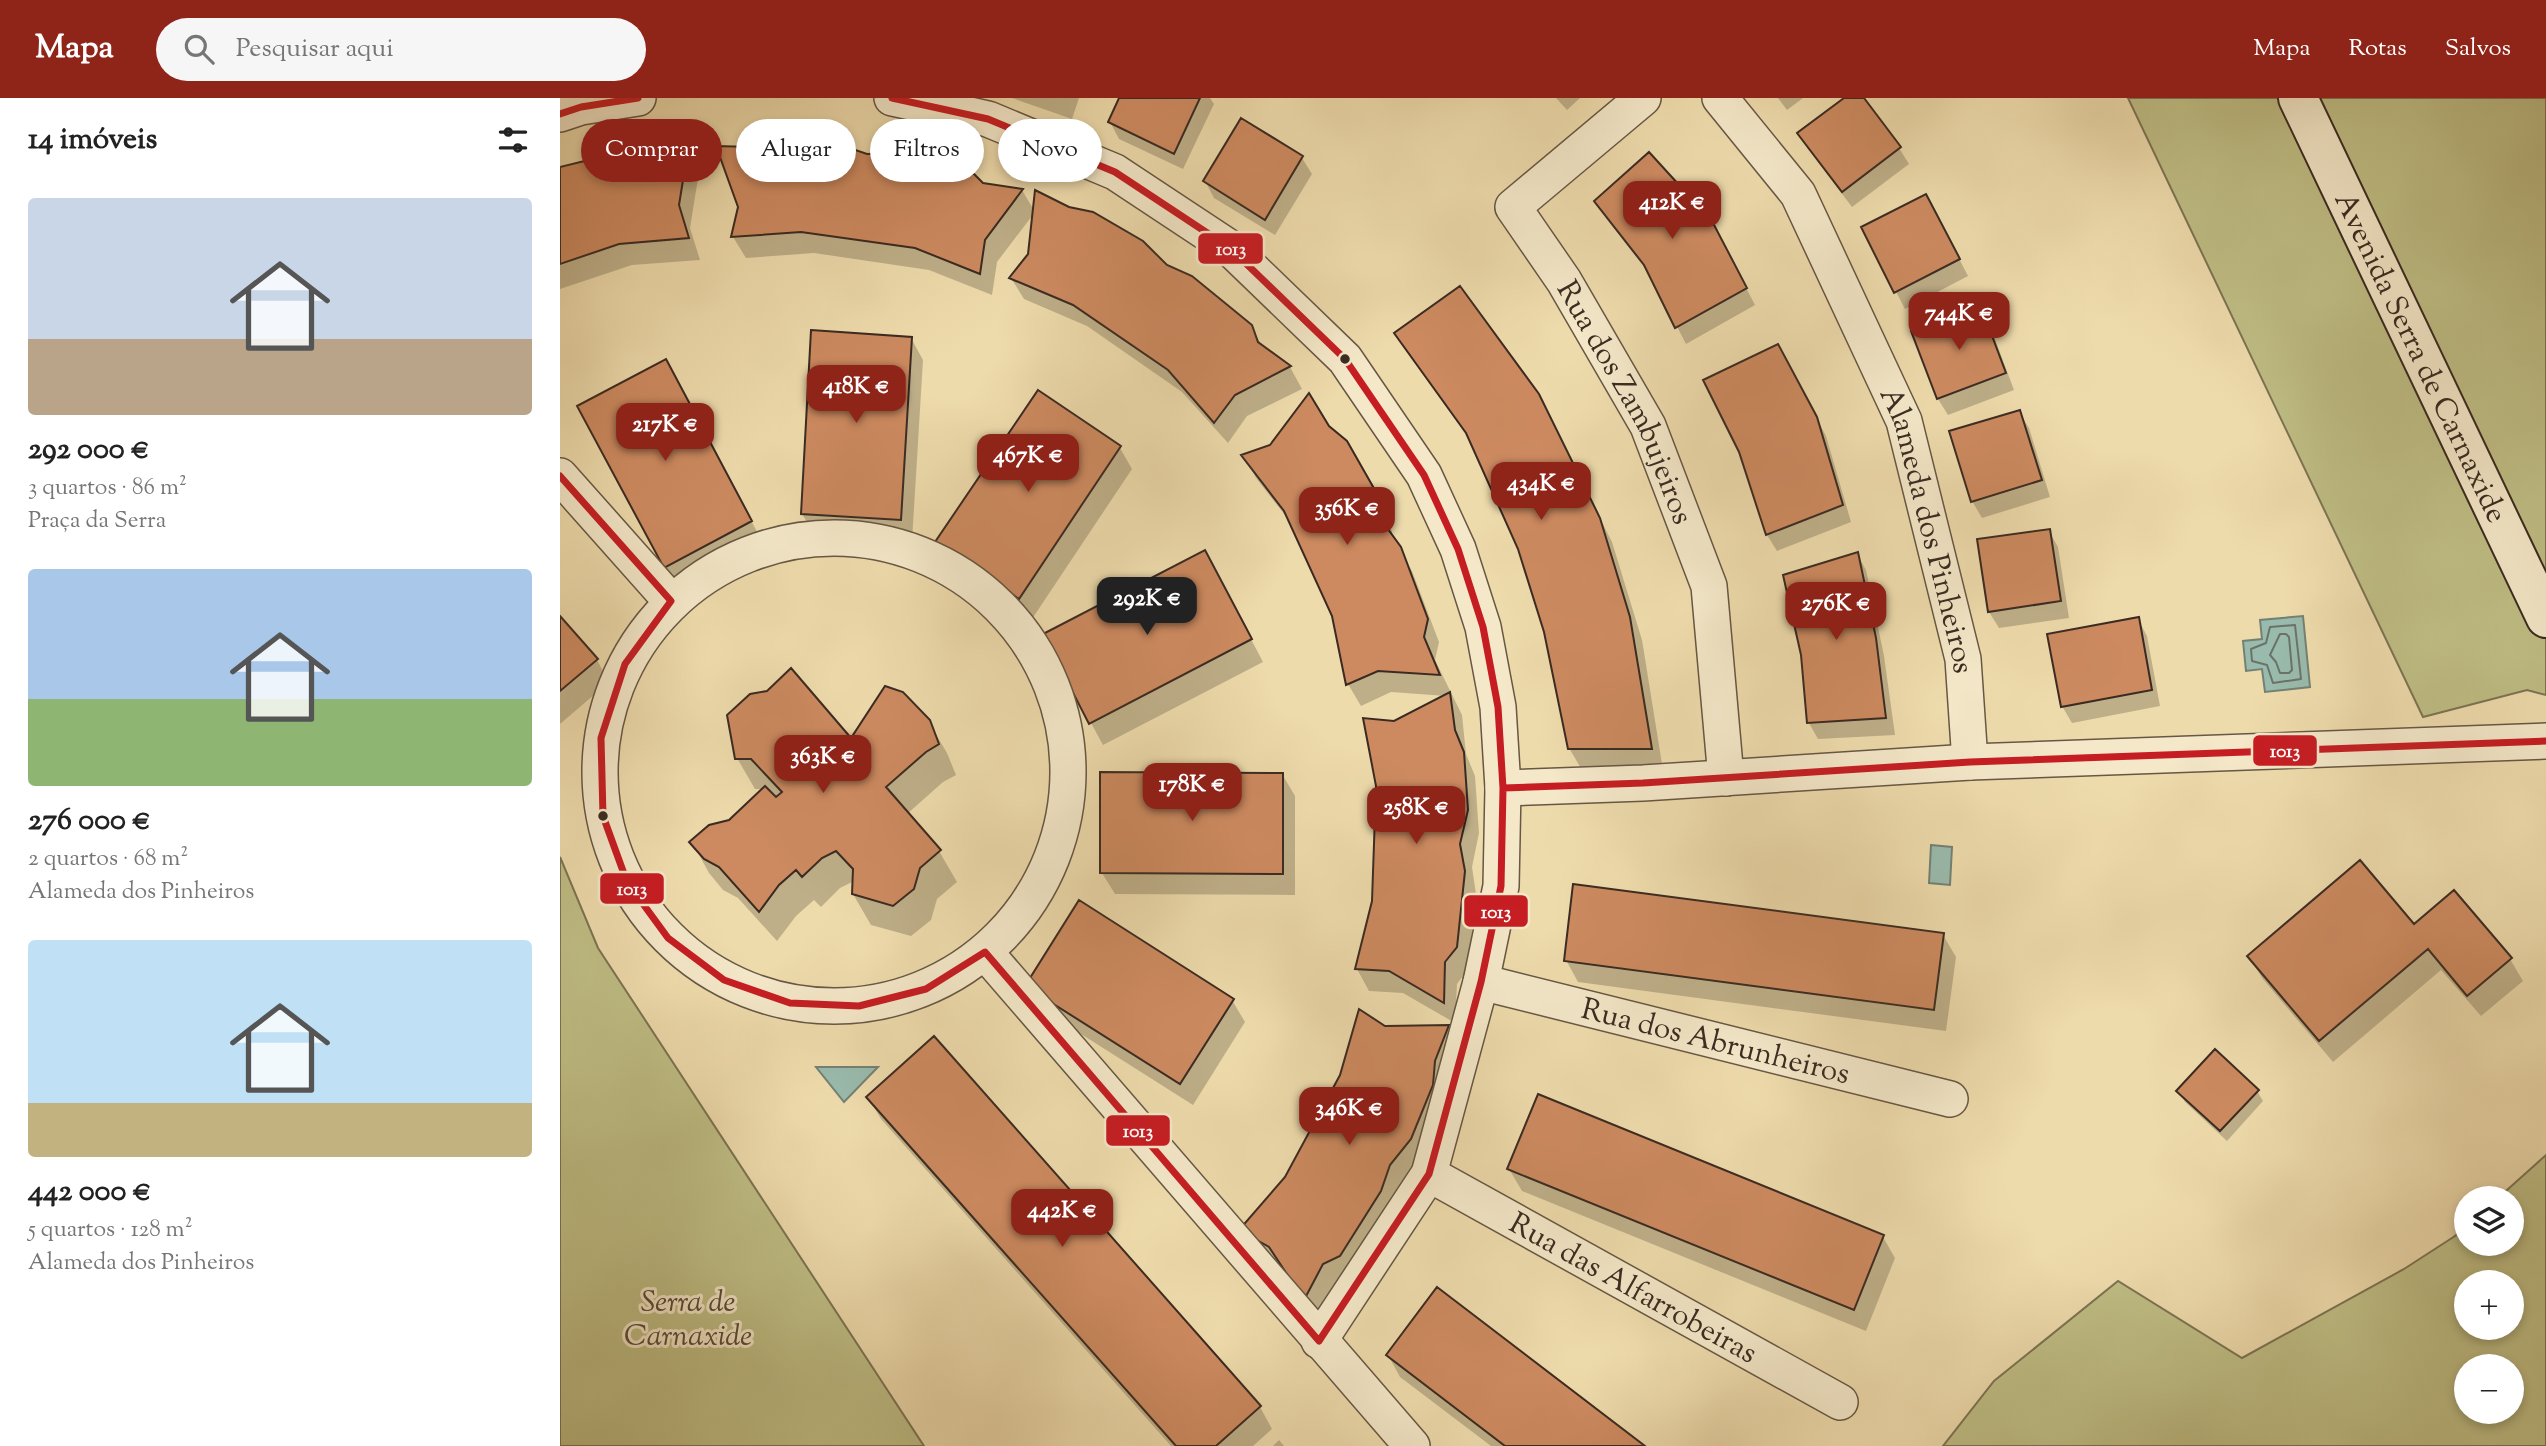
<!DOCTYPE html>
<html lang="pt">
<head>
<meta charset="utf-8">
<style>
  body { margin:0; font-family:"Sorts Mill Goudy",serif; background:#f6f6f6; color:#222; height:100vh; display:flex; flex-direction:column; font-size:26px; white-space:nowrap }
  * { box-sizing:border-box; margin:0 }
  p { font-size:23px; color:#767676 }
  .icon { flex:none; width:38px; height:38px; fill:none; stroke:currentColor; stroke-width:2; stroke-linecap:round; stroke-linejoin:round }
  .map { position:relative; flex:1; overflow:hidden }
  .side { display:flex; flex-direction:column; background:#fff; width:560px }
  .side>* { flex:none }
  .hud { position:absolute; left:21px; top:21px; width:665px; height:63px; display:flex; gap:14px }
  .buttons { position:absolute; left:1894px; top:1088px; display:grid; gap:14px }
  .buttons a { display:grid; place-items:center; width:70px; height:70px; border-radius:50%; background:#fff; box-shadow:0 4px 10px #0003; font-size:35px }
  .price { position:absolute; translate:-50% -60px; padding:0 16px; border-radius:14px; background:#8f2418; color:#fff; font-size:23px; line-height:46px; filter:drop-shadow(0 2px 4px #0008) }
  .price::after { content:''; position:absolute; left:50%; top:42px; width:21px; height:16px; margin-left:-10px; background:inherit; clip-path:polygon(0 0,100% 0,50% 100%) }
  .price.on { background:#222; color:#fff }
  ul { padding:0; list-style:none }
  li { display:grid; align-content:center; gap:14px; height:371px; padding:0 28px }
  li span { display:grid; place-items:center; height:217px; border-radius:7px; color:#555 }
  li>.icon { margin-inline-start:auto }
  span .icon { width:126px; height:126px; fill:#fffc; stroke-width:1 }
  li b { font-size:30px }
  h2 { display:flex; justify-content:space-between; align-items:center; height:84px; padding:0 28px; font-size:30px }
  .tag { padding:0 24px; border-radius:32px; background:#fff; box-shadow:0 4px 10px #0003; font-size:24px; line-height:63px }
  .tag.on { background:#8f2418; color:#fff }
  header { display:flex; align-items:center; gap:42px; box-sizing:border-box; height:98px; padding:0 35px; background:#8f2418; color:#fff }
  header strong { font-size:33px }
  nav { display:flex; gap:38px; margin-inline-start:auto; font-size:24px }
  .search { width:490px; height:63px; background:#f6f6f6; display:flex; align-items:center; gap:18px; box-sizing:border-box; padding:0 24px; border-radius:38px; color:#767676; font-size:26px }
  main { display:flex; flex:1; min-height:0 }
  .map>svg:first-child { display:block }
</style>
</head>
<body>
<header>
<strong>Mapa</strong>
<div class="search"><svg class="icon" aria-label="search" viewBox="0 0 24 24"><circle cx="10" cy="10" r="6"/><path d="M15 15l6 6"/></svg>Pesquisar aqui</div>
<nav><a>Mapa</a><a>Rotas</a><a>Salvos</a></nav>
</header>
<main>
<section class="side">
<h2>14 imóveis<svg class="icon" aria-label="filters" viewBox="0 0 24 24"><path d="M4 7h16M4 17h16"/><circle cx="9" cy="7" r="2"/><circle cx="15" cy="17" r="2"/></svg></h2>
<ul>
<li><span style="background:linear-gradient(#c9d6e8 65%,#b9a48a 0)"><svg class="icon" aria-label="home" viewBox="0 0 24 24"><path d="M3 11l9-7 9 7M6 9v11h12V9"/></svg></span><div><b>292 000 €</b><p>3 quartos · 86 m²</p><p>Praça da Serra</p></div></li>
<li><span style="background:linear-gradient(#a9c7e8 60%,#8fb573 0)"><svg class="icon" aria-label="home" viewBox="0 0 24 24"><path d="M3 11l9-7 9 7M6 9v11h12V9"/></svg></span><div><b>276 000 €</b><p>2 quartos · 68 m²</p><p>Alameda dos Pinheiros</p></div></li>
<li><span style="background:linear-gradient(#bfe0f5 75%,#c2b280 0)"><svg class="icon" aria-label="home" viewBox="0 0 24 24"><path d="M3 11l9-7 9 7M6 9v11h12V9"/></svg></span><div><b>442 000 €</b><p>5 quartos · 128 m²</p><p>Alameda dos Pinheiros</p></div></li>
</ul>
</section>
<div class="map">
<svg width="1986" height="1348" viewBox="0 0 1986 1348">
  <rect width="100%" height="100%" fill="#eedbac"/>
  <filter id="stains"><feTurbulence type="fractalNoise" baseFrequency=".00286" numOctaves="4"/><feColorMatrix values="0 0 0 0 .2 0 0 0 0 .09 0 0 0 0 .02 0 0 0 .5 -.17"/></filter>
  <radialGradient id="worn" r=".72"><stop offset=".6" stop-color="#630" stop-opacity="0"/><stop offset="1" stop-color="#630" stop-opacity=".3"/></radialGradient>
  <path fill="#bfbe85" stroke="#7c7454" stroke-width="2" fill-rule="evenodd" d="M1568,0H1986V597L1967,592L1863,619Z
    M0,759L38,850L364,1348H0Z
    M1986,1057V1348H1383L1434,1283L1558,1183L1682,1260L1844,1171L1895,1138L1906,1128V1146H1951V1101H1937ZM1906,1185H1951V1230H1906ZM1906,1269H1951V1314H1906Z"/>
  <path fill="#99bbad" stroke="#738175" stroke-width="2" d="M1743,518L1750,589L1705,594L1702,571L1686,573L1683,543L1702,541L1700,522Z
    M1371,747L1392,749L1390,787L1369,785Z
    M256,969H318L284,1004Z"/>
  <path fill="#0003" d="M452,0H519L512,21Z
    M561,0H650L654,6L623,71L559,41L550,24Z
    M996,0H1020L1007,12Z
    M1218,0H1243L1227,12Z
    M1286,0H1302L1339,50L1349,66L1292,109L1249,52L1240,35Z
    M128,47L140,68L130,130L140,162L72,167L0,191V71L90,59Z
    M307,58L422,86L462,92L475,114L437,164L432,197L369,172L254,155L186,160L173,139Z
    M742,60L752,76L715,137L654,100L645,83Z
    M1037,104L1161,142L1195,207L1126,246L1091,178L1046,120Z
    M1375,114L1408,178L1345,211L1303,130Z
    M606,168L690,228L704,251L730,269L742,291L687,318L668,345L622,294L527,228L464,201L451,180Z
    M1419,208L1429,225L1454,292L1388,317L1378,301L1353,234Z
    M837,235L978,297L1052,444L1082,542L1103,672H1022L1009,650L986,534L959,450L913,346L849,257Z
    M351,240L363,262L352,443L255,437L242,416Z
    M1227,265L1266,338L1291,424L1217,453L1207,437L1181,353Z
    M118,285L203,445L118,491L105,469Z
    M1459,314L1469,330L1490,399L1422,420L1412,403Z
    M768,329L786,345L828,418L834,443L852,473L879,544L875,562L902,617L906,656L915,678L919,735L912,769L916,796L908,871L897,886L895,925L843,895L809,893L797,871L814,804L834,625L886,598L831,594L801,608L788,586L774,517L732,426L696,380L684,358Z
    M560,350L572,371L472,521L390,466L377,444Z
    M1489,433L1498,449L1509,520L1439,530L1429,514Z
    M1297,456L1306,472L1324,558L1335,637L1258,641L1249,625Z
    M657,476L703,564L543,647L531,625Z
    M0,521L37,562L49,584L0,626Z
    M1578,521L1587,538L1600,608L1512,625L1502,608Z
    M368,623L387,655L396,677L383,684L347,716L379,753L397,784L377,801L371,822L351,838L311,827L293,796L294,783L280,790L261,809L254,802L236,818L217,843L178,800L163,792L149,775L132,744L170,723L204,691H195L177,660L291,643Z
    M722,676L735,698V797L555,796L542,775Z
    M1854,828L1950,861L1963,883L1921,918L1881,872L1773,964L1702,880L1689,858Z
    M1383,837L1396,859L1386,933L1018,884L1006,862Z
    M467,888L672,902L685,924L633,1007L480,910Z
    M824,929H888L900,951L863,1063L757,1221L724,1171L694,1153L681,1132L727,1080Z
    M1619,993H1697L1703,1003L1667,1043L1625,1004Z
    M308,999L700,1309L712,1331L693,1348H611L321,1021Z
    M949,1071L1323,1139L1335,1160L1306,1233L962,1093Z
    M828,1257L1082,1348H931L840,1279Z
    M719,1342L724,1348H713Z"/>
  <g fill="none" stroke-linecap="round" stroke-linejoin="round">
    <path stroke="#6a7368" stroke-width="2" d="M1735,527L1741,581L1713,585L1707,567L1692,563L1691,551L1706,545L1710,529Z
      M1720,536H1726L1729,539L1732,572L1729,575H1720L1716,564L1710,557Z"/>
  </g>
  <path fill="#cd8a60" stroke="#3a2b22" stroke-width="2" d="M559,0H640L614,56L548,24Z
    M1284,0H1304L1341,49L1282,94L1237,35Z
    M681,20L743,58L705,122L643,83Z
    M217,43L275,45L307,56L335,55L410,72L423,85L463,91L425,142L420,176L355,150L241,134L171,139L178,109L156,48L194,49Z
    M129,45L119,107L129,140L59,146L0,166V69L73,51L90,57Z
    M1089,54L1152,123L1187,190L1115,230L1084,167L1034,103Z
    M475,92L509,109L533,114L583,143L607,167L632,178L692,227L698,244L731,268L675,297L654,325L608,272L513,207L449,180L468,156Z
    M1366,96L1400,161L1334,195L1301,129Z
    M900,188L979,296L1040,420L1070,519L1092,651H1008L984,534L958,451L906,335L834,235Z
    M1420,206L1446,275L1377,301L1351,233Z
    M251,232L352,239L341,422L241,416Z
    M1218,246L1257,319L1283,407L1206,437L1179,354L1143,282Z
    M106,261L192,423L104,470L17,308Z
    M478,292L561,348L459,501L375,444Z
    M749,295L769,328L787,343L816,394L825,427L841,449L868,521L864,539L880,577L818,573L786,587L772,518L724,413L681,357L710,347Z
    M1460,312L1482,382L1411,404L1389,333Z
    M1490,431L1501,503L1428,514L1417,441Z
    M645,452L692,541L529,626L483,536Z
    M1298,454L1316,540L1326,620L1247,625L1241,557L1223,477Z
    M0,518L38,561L0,593Z
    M1579,519L1592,592L1501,609L1487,536Z
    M231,570L291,640L325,588L343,594L370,622L379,646L366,654L326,689L381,752L360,770L354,791L333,808L292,796L293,771L276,753L262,760L242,779L236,772L219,787L199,814L159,769L144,761L129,744L149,727L169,722L205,688L216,699L222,694L191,661H175L167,617L190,596L207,593Z
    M890,594L895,632L904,654L908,712L900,746L905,773L897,849L885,864L884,905L829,873L795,871L812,803L816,688L803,620L834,623Z
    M540,674L723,675V776L540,775Z
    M1800,762L1854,826L1894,792L1952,860L1907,898L1868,851L1759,943L1687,858Z
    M1013,786L1384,835L1374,912L1004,863Z
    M519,802L674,901L620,986L465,888Z
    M799,911L825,928L889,927L875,963L873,987L851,1041L830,1067L821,1093L780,1158L763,1166L744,1202L709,1149L679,1132L725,1079L780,977Z
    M374,938L701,1308L656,1348H616L306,999Z
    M1655,951L1699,992L1660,1033L1616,993Z
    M978,996L1324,1137L1294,1212L947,1071Z
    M877,1189L1085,1348H945L826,1257Z"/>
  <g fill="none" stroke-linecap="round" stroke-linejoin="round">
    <g stroke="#675744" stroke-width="38">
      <g id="street">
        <path d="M332,0L428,21L555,74L670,150L785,261L864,377L898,451L923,529L938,609L943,690L941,788L921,884L869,1076L759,1243"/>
        <path id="s1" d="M1083,0L953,109L1004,183L1088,328L1149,488L1166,680"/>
        <path id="s2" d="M1160,0L1238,96L1344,323L1403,561L1410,664"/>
        <path d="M0,16L21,9L78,0"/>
        <path d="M0,378L111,503"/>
        <circle cx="274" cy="674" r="234"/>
        <path d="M943,690L1083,685L1410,664L1986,643"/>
        <path d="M425,854L852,1348"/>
        <path id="s3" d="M921,884L1390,1001"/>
        <path id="s4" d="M869,1076L1280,1304"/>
      </g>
    </g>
    <g stroke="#3a2b22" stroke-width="42">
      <g id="secondary">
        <path id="s5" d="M1738,0L1986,520"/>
      </g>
    </g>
    <use href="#street" stroke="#f4e8c9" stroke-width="35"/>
    <use href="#secondary" stroke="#f4e8c9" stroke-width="38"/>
    <g stroke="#f4e8c9" stroke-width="12">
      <path id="bus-1" d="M0,16L21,9L78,0
        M0,378L111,503L65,566L41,640L43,718L67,784L108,840L164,882L230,905L299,908L366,891L425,854L759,1243L869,1076L921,884L941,788L943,690L938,609L923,529L898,451L864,377L785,261L670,150L555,74L428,21L332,0
        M943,690L1083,685L1410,664L1986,643"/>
    </g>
    <use href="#bus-1" stroke="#c61d23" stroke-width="7"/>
  </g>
  <g fill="#3a2b22" stroke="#f4e8c9" stroke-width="2.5">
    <circle cx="785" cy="261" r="6"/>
    <circle cx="43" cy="718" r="6"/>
  </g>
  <g text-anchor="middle" stroke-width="6" stroke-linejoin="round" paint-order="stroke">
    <g font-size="30" fill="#3a2b22" stroke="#f4e8c9">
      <text dy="10" stroke="none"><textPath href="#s5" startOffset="287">Avenida Serra de Carnaxide</textPath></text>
      <text dy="10" stroke="none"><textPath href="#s1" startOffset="396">Rua dos Zambujeiros</textPath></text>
      <text dy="10" stroke="none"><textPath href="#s2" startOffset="486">Alameda dos Pinheiros</textPath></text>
      <text dy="10" stroke="none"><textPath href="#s3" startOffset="242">Rua dos Abrunheiros</textPath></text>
      <text dy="10" stroke="none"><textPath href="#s4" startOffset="234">Rua das Alfarrobeiras</textPath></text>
    </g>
    <g font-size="30" font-style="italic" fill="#554836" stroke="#f4e8c9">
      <text x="128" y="1213">Serra de<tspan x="128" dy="34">Carnaxide</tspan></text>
    </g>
  </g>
  <g stroke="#f4e8c9" stroke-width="2.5">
    <rect x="637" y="134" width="67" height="33" rx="7" fill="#c61d23"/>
    <rect x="1692" y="636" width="66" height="33" rx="7" fill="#c61d23"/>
    <rect x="39" y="774" width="66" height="33" rx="7" fill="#c61d23"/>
    <rect x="903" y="796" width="66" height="34" rx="7" fill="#c61d23"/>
    <rect x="545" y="1016" width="66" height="33" rx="7" fill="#c61d23"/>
  </g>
  <g font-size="19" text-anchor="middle" font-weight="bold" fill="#fff">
    <text x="671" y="157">1013</text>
    <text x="1725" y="659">1013</text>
    <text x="72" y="797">1013</text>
    <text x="936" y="820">1013</text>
    <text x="578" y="1039">1013</text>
  </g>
  <rect width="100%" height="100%" filter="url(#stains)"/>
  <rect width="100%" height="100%" fill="url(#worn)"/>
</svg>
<div class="buttons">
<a><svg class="icon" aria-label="layers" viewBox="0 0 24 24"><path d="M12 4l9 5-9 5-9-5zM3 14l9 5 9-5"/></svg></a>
<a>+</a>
<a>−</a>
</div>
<b class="price" style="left:1112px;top:143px">412K €</b>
<b class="price" style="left:1399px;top:254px">744K €</b>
<b class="price" style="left:296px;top:327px">418K €</b>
<b class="price" style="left:105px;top:365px">217K €</b>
<b class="price" style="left:468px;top:396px">467K €</b>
<b class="price" style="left:981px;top:424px">434K €</b>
<b class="price" style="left:787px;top:449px">356K €</b>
<b class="price on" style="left:587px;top:539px">292K €</b>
<b class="price" style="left:1276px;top:544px">276K €</b>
<b class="price" style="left:263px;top:697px">363K €</b>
<b class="price" style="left:632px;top:725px">178K €</b>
<b class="price" style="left:856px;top:748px">258K €</b>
<b class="price" style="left:789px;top:1049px">346K €</b>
<b class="price" style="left:502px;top:1151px">442K €</b>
<div class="hud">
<a class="tag on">Comprar</a>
<a class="tag">Alugar</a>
<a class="tag">Filtros</a>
<a class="tag">Novo</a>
</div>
</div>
</main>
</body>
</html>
